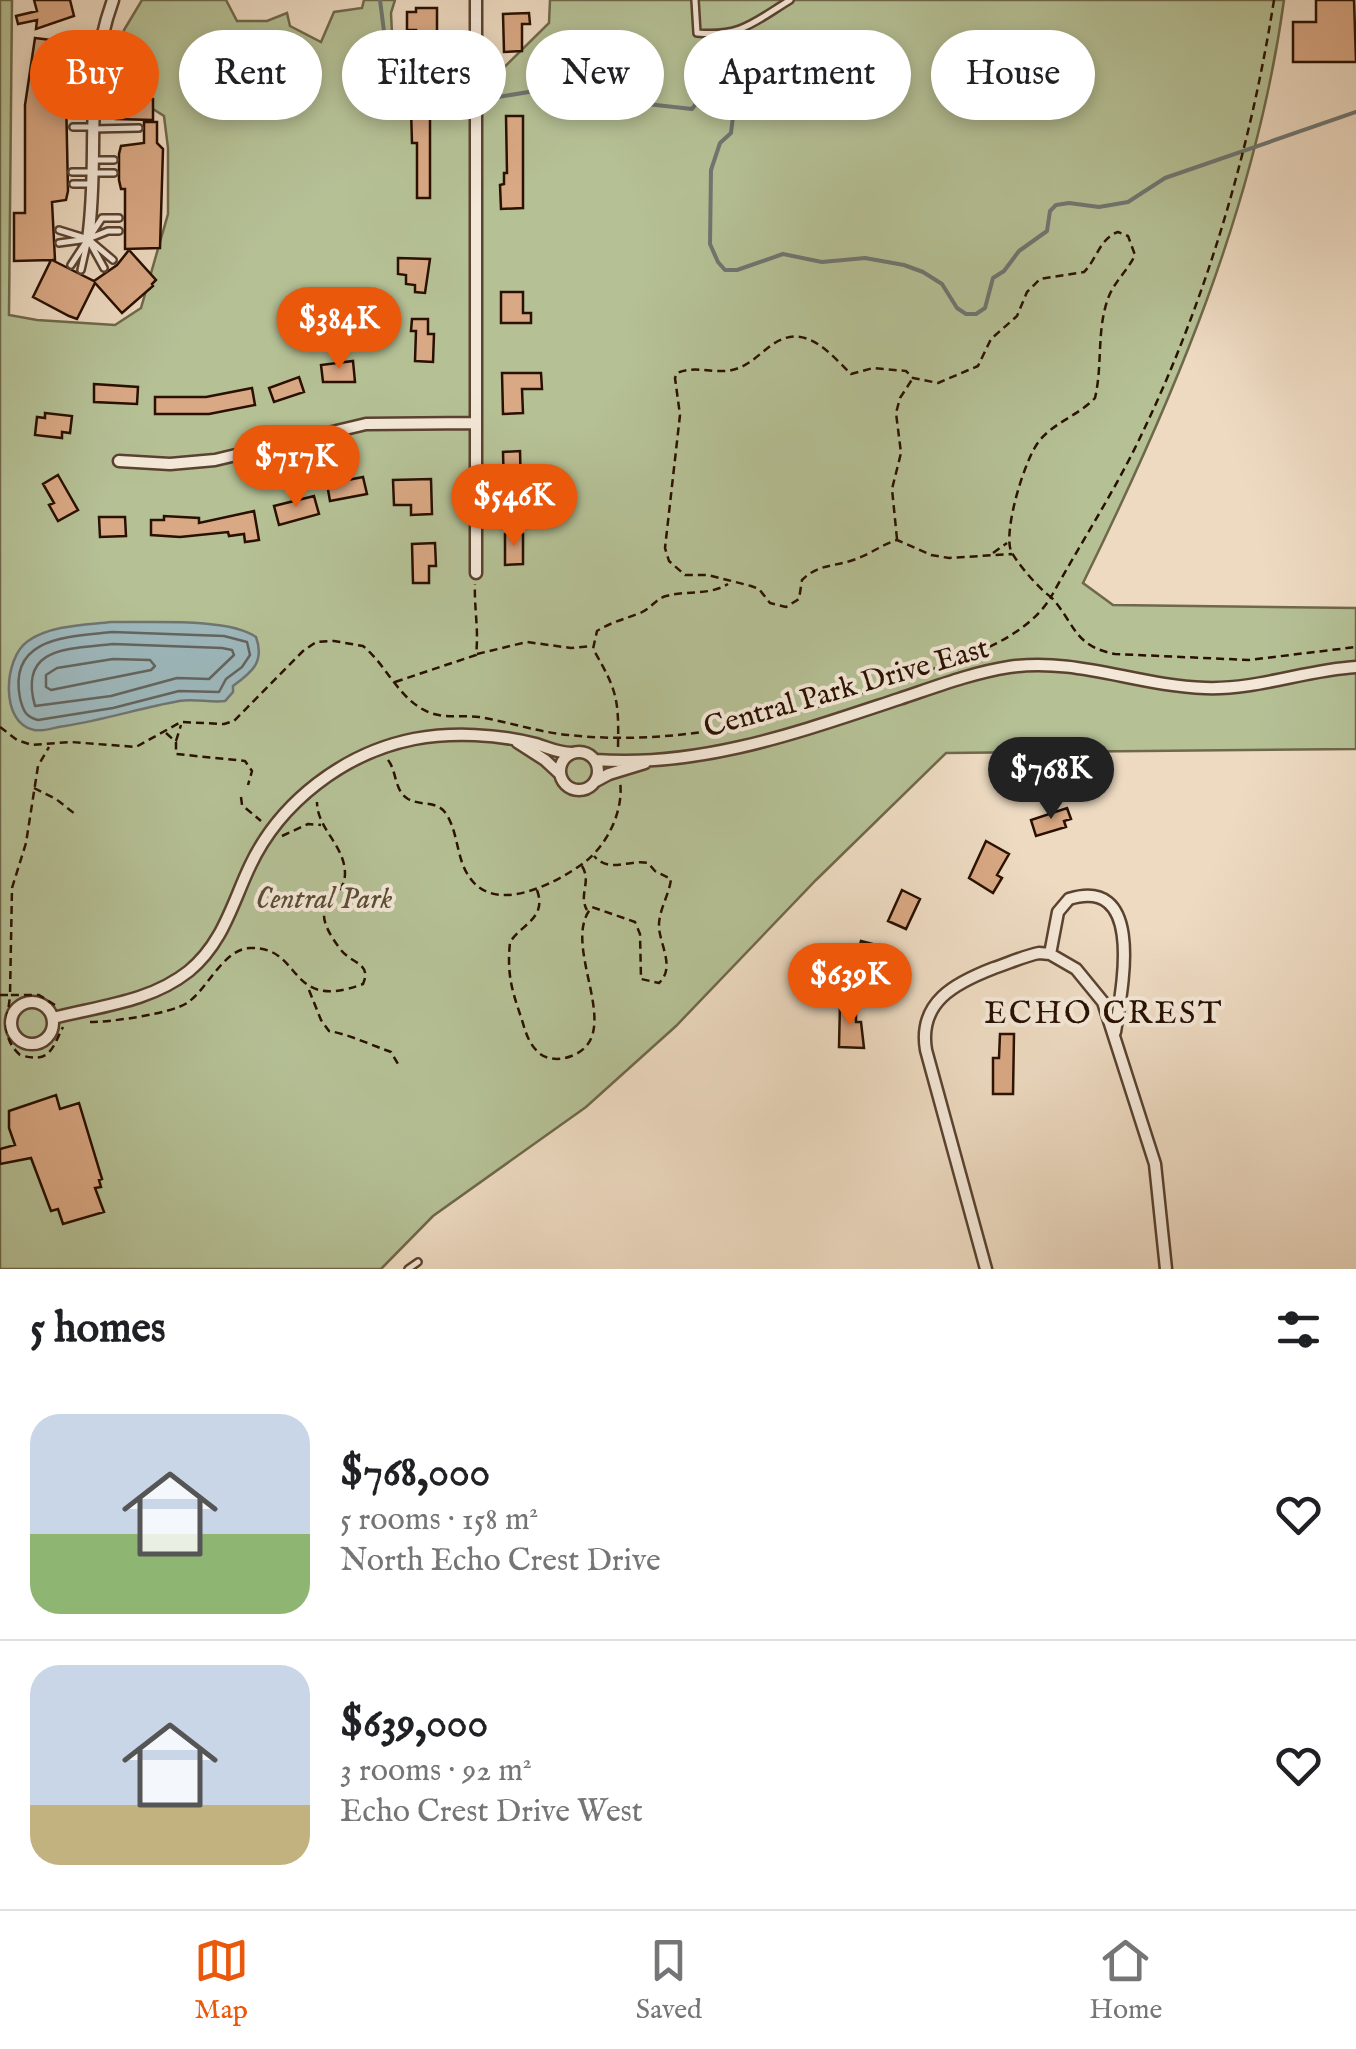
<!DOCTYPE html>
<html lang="en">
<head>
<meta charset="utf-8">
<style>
  body { margin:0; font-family:"IM FELL English",serif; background:#f6f6f6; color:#202124; height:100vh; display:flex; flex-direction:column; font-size:38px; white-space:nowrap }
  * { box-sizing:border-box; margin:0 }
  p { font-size:32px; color:#757577 }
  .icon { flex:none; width:55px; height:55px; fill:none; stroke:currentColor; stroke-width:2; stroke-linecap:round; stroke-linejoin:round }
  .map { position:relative; height:1269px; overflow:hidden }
  .side { display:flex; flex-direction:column; background:#fff; flex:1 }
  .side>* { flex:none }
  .guide { position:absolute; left:30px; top:30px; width:1298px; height:90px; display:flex; gap:20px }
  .price { position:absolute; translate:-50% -85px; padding:0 22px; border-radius:35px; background:#ea580c; color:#fff; font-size:32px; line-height:65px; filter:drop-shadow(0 2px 5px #0008) }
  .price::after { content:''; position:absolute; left:50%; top:60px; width:30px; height:22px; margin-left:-15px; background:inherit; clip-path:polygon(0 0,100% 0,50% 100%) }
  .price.selected { background:#222; color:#fff }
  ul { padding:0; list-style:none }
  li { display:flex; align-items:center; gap:30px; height:250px; padding:0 30px }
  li+li { border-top:2px solid #e0e0e0 }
  li span { display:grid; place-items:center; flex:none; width:280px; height:200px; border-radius:30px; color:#555 }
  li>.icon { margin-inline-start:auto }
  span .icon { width:120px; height:120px; fill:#fffc; stroke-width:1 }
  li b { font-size:42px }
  h2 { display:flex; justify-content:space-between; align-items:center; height:120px; padding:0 30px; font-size:42px }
  .tag { padding:0 35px; border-radius:45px; background:#fff; box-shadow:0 5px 15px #0003; font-size:35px; line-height:90px }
  .tag.selected { background:#ea580c; color:#fff }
  .dock { display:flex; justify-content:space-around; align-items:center; height:140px; border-top:2px solid #e0e0e0; background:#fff; font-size:28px; color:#757577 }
  .dock a { display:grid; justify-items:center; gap:5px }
  .dock .selected { color:#ea580c }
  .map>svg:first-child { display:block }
</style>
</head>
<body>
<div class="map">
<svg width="1356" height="1269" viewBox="0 0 1356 1269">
  <rect width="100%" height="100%" fill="#eddac1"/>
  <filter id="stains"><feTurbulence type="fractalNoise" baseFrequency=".002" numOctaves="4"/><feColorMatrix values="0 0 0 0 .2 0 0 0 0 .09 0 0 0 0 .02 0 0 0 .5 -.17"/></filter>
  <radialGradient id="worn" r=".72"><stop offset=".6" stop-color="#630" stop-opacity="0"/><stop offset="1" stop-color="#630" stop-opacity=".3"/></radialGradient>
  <path fill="#b5c095" stroke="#6f684a" stroke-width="2.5" d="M0,0H12L9,315L37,320L115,325L141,308L168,214V148L164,116L120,88L124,30L142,0H226L237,21H267L287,13L290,26L321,42L334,12L362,8L364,0H395L391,13L394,75L408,100L460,111L549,23L550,0H1284C1256,205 1174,398 1083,583L1113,605L1356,608V749L946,753L816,880L676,1026L586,1107L433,1216L381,1269H0Z"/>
  <path fill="#9db8bd" stroke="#6f7571" stroke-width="2.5" d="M111,622C147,623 229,617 256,637C265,662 252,672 233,686V692L225,701C210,703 194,698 179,701C141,708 103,720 65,726C55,727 44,732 34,730C0,724 3,658 28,641C51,625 85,625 111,622Z"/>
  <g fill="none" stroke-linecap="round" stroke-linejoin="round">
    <path stroke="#63645e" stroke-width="2.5" d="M112,632L224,636L247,642L250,655L242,667L226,679L219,692L179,691L113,708L38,720C26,717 23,711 20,698C8,637 67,637 112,632Z
      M113,644L222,648L232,650L234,655L209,679L177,678L111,696L35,706C18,646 69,649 113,644Z
      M113,659L150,660L155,666L151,670L51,690L46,687V675L57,668Z"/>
    <path stroke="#6f7571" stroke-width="4" d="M380,0L387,55L382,77C399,93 424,78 445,81C453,82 460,88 467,92
      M486,99L547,89L578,97L605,87L637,95L647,104L692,109L705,92L723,93L734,108L731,133L720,143L711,170L710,244L718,262L725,270H737L783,254L822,262L865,258L904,265L923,272L942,284L957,308L966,314H976L985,308L993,278L1004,271L1019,251L1047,231L1050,211L1056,205L1069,203L1099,207L1128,202L1165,178L1356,112"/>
  </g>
  <path fill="#d9a884" stroke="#291000" stroke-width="2.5" d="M34,0H70L74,16L36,29L37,20L18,24L16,16L37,11Z
    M1316,0H1354L1356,62H1293V22H1316Z
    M416,8H437V38H432V53H416V30H407V12H416Z
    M529,13L530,24H522V51L504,52L503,14Z
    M35,38L67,42L73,45L74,53L70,58L72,65L66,96L68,191L66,200L52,202L55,260H52L94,281L117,265L129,250L156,280L152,284L153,286L122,313L95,283L77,319L69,316L33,297L51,260L14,261V213H25V105Z
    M111,98L153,99V120L116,119L117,111H110Z
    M411,109H430V198H417V143H412Z
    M506,116H523V208L501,209L500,185L504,184V173H507Z
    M144,122H157V143L163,149L160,248L125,249V189H121L119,180V154L121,146L144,143Z
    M398,258L430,259L425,293L415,292V285L406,284V275L398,274Z
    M501,292H523V313H531V323H501Z
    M412,319H428V334H434L433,362L415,361L416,331H411Z
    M353,361L355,382H323L321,365Z
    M502,373H541L542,389H522L523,413L503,414Z
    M299,377L304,392L274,402L269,388Z
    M94,384L138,387L137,404L94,402Z
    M252,388L255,405L209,414H155V397H206Z
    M45,413L72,416L70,433L62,432V438L35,435L37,417L45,418Z
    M520,451L521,491L504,492L503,452Z
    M58,475L78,510L58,521L49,505L54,503L43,484Z
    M363,477L367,494L330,501L327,484Z
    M431,479L432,514L411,515V505H394L393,480Z
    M314,496L319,514L279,525L274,506Z
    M254,511L259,540L245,542L244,534L229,536L228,532L180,537L151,535V520H164V516L199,518V523Z
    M99,517H125L126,536L100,537Z
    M505,534H523V564L505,565Z
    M435,543L436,566H429V583H413L412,544Z
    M1067,808L1071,819L1064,821L1066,827L1036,836L1031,820Z
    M986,841L1009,854L997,875L1002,878L993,893L969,878Z
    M902,890L920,899L906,929L888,921Z
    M861,941L880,946L870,983L850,978Z
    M840,1004H856V1022H861L864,1048L839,1047Z
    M1000,1034H1014L1013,1094H993V1058H999Z
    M56,1095L60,1109L79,1103L102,1179L99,1180L101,1187L95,1188L104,1212L63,1224L58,1209L51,1211L31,1158L0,1164V1149L15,1145L9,1128V1111Z"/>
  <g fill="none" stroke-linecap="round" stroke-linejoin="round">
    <g stroke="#5a4230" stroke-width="10">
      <path id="service" d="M695,0L697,33C741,37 754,22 790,0
        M76,60L95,63
        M75,73L94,75
        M72,114H92
        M73,127H92
        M92,129L139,128
        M92,160H114
        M72,172H92
        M95,173H114
        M73,184H92
        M119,218H102L88,239L108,231H119
        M59,243L88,239L59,230
        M71,265L88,239L81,270
        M104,268L88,239L113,260
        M408,1269L418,1262"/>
    </g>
    <g stroke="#5a4230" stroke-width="15">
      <path id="minor" d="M476,0V573
        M88,239C100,153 82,86 113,0
        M119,461L170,464L215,460L366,424L475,423
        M517,742L545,760L559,773
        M560 771a19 19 0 1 1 38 0a19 19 0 1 1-38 0Z
        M595,760C701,768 799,732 899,699C935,687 971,673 1009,667C1076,657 1138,686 1205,688C1257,690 1305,670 1356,667
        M596,781L609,774L645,763
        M1050,954L1058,912L1069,899C1147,875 1121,993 1115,1032
        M11 1023a21 21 0 1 1 42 0a21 21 0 1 1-42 0Z
        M53,1018C100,1006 150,1002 189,971C223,943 232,904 250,866C280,802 344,753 414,739C452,732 498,734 536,744C549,748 558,753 572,753
        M986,1269L926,1050C918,1002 955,983 994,968C1009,963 1024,956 1039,953L1050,954L1076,969L1103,1002L1155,1164L1166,1269"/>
    </g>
    <path stroke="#291000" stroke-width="2.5" stroke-dasharray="8 5" stroke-linecap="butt" d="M1274,0C1250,152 1205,305 1137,444C1111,497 1079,546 1051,597C1075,623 1073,646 1115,654L1249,660L1356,647
      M897,539L892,489L901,453L896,413L900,398L913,378
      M993,553L1007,543
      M477,654L527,642L571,648L592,646
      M395,682L476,655C479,630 474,608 475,584
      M0,727L17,740L32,745L71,742L136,747L181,722L224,724L234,721L303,651L316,642L334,641L363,646C388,666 400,704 434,714C448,718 464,715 479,717C509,722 538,732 568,735C690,748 803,714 916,675C962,659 1025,640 1051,597C1040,590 1016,562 1011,551C1003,531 1025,457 1040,440C1055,422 1079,415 1095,398C1103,364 1096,329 1109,296C1115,281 1128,270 1135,255L1128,236L1118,232C1100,238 1097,259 1084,272L1040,279L1027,292L1017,316L991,339L978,366L938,383L913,378L906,371L873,368L851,374C832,356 809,325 778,341C762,350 751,366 732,370C713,374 696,365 677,373L675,378L680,415L665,548L669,561L685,575H708L751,586L759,589L770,603L786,607L799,599L802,580C818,564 833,567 853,560C869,555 881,545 897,540L931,555L949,558L1012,554
      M166,733L176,742V754L245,761L252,771L248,785
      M176,741L181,725
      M618,747C619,699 617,690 593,649L597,631C611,622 625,619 640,613C651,609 655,599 666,596C688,590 708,596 728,584
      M388,760C397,771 394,791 408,799C423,807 439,799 448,817C458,835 457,858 468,875C493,917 557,883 585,862C608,844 624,810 620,781
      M34,788L56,799L75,814
      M241,797L242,805L261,821
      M282,836L308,824L321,825
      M582,866C592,882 578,895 587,910
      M537,890C547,918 523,923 510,942C507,973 511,988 521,1017C525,1029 527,1041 537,1051C544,1059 556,1060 565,1058C633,1041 557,946 592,907L635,922L640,934L641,979L659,983C675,968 661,947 659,928C658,911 669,896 671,879L655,871L648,863C628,859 610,874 594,856
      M309,990L321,1020L329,1031C348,1034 371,1045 391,1052L398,1064
      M0,995H10L12,888L26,843L38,766L49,747
      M55,1005L39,995H10C8,1019 0,1037 20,1055C51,1064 52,1048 63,1027
      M90,1022C111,1022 170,1014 187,1003C208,989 223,949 250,948C304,946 286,1013 363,984C372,963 352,964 341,950C301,898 344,905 345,874C345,845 317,829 317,802"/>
    <use href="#service" stroke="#f3e7d7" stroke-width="5"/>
    <use href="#minor" stroke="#f3e7d7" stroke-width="10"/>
  </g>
  <g text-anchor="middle" stroke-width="8" stroke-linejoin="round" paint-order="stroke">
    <g font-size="30" fill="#291000" stroke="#f3e7d7">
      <text transform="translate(846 687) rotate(-16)" y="10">Central Park Drive East</text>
    </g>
    <g font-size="30" font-style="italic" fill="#5a4e34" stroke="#f3e7d7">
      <text x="324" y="908">Central Park</text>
    </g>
    <g font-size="32" letter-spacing="2.5" fill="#291000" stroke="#f3e7d7">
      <text x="1104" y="1023">ECHO CREST</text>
    </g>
  </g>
  <rect width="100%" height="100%" filter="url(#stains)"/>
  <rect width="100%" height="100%" fill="url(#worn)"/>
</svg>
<b class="price" style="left:339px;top:372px">$384K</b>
<b class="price" style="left:296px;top:510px">$717K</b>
<b class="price" style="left:514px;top:549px">$546K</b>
<b class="price selected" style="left:1051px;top:822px">$768K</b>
<b class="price" style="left:850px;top:1028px">$639K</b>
<div class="guide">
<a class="tag selected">Buy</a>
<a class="tag">Rent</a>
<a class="tag">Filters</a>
<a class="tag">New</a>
<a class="tag">Apartment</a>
<a class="tag">House</a>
</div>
</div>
<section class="side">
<h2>5 homes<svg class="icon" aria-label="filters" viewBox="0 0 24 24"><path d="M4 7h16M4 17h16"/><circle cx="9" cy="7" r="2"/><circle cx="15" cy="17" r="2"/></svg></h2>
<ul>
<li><span style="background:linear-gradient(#c9d6e8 60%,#8fb573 0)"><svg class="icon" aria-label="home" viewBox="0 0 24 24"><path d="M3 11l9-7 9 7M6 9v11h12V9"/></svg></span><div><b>$768,000</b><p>5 rooms · 158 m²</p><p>North Echo Crest Drive</p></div><svg class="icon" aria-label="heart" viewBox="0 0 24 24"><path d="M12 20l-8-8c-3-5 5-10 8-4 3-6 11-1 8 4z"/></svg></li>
<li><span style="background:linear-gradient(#c9d6e8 70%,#c2b280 0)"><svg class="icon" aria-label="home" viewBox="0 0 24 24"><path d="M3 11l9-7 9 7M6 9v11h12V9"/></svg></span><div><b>$639,000</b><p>3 rooms · 92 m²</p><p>Echo Crest Drive West</p></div><svg class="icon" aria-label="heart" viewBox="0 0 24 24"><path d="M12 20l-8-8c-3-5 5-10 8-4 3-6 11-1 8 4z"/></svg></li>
</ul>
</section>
<nav class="dock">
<a class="selected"><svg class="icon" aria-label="map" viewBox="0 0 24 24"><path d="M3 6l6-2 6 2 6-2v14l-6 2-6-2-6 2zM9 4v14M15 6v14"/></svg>Map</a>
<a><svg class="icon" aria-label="saved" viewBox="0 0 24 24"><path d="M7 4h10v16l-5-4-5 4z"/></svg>Saved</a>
<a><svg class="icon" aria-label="home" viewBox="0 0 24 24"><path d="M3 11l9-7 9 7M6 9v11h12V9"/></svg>Home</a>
</nav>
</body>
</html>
